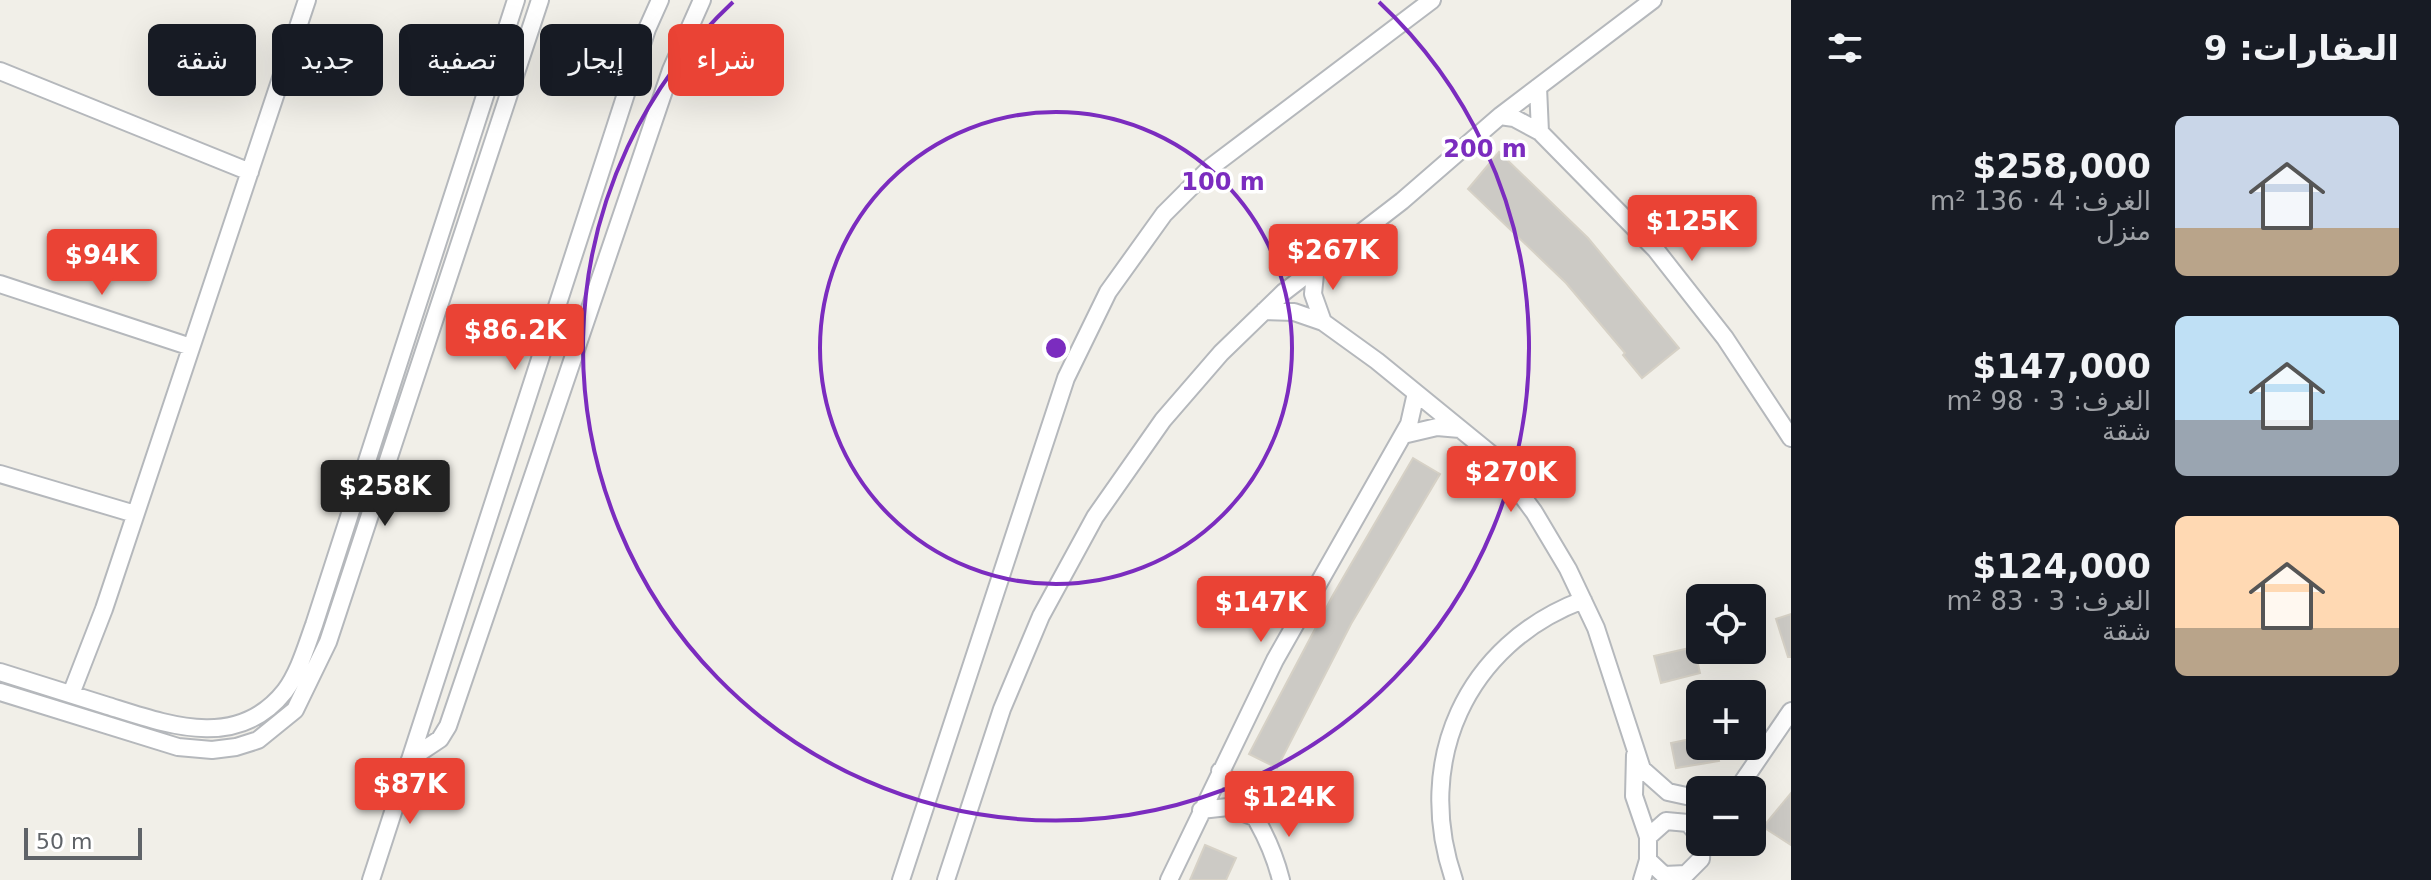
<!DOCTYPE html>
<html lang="ar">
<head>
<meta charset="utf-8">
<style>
  body { margin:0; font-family:"DejaVu Sans",Vazirmatn,sans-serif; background:#20242c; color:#f1f3f6; direction:rtl; height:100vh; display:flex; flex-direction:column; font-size:30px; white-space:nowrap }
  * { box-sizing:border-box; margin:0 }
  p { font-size:26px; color:#9ea1a6 }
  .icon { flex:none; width:44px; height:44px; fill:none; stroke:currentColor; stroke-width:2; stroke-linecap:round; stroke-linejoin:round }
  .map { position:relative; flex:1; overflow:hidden; direction:ltr }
  .sheet { display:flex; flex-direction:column; background:#171b24; width:640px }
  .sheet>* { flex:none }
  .guide { position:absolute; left:24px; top:24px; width:760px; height:72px; direction:rtl; display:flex; gap:16px }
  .buttons { position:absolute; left:1686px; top:584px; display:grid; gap:16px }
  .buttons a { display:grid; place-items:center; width:80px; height:80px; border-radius:12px; background:#171b24; box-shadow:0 8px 32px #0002; font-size:40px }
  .scale { position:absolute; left:24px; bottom:20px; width:118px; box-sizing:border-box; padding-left:8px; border:4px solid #5f6368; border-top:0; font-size:22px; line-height:28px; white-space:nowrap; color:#5f6368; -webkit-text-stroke:6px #fff; paint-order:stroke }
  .price { position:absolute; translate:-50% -68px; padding:0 18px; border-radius:8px; background:#ea4335; color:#fff; font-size:26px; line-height:52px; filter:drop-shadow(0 2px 4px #0008) }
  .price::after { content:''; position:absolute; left:50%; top:48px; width:24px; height:18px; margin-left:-12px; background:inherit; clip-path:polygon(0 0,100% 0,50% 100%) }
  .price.selected { background:#222; color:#fff }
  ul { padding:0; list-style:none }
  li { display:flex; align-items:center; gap:24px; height:200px; padding:0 32px }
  li span { display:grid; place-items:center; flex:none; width:224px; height:160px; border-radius:12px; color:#555 }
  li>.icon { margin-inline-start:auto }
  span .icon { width:96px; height:96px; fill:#fffc; stroke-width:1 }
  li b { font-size:34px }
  h2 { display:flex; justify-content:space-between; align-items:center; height:96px; padding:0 32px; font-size:34px }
  .tag { padding:0 28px; border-radius:12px; background:#171b24; box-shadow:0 8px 32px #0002; font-size:28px; line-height:72px }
  .tag.selected { background:#ea4335; color:#fff }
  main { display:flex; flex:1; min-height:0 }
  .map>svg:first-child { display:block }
</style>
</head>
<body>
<main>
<section class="sheet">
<h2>العقارات: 9<svg class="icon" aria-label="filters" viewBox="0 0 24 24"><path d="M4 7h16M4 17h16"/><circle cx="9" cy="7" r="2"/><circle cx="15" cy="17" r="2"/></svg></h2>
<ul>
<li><span style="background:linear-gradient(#c9d6e8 70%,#b9a48a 0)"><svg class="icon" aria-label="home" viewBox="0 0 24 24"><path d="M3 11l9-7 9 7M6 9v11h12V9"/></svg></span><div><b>$258,000</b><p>الغرف: 4 · 136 m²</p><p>منزل</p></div></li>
<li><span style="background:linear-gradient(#bfe0f5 65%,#9aa5b1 0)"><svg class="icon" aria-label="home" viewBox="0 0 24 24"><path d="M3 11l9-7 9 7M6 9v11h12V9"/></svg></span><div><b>$147,000</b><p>الغرف: 3 · 98 m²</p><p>شقة</p></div></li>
<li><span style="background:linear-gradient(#ffd9b3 70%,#b9a48a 0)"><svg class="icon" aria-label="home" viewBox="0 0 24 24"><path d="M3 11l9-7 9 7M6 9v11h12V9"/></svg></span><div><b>$124,000</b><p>الغرف: 3 · 83 m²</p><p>شقة</p></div></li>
</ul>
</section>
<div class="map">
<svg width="1791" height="880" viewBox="0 0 1791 880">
  <rect width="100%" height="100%" fill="#f1efe8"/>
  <path fill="#cccac5" stroke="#d6d1c6" stroke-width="2" d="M1499,152L1588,238L1679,348L1642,378L1623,355L1625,353L1566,283L1468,189Z
    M1413,458L1440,474L1351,624L1277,768L1249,754L1333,595Z
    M1791,614V657H1788L1776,619Z
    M1694,647L1700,673L1661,683L1654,656Z
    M1700,737V746H1716L1719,761L1676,768L1671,743Z
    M1791,793V845L1763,827Z
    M1205,845L1236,858L1226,880H1190Z"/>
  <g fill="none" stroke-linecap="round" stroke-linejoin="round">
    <g stroke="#b5b8bc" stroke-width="20">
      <path id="minor" d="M0,71L250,172
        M1538,87L1540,132
        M1500,116L1514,118L1540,132L1656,250L1725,338L1791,438
        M1316,264L1313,294L1323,322
        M0,284L191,347
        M1264,311L1294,312L1323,322L1377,361L1491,454L1534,512L1568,569L1596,628L1642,769L1668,792L1700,799
        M1403,435L1437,427L1460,429
        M0,474L135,514
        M0,672C35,683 70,694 105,705C166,724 237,752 285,691C299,672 306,647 314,625L516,0
        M0,692L178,747L212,750L236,747L258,740L295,710L328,642L540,0
        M71,694L104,609L307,0
        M1635,755L1634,796L1648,837
        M410,759L440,739L448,726L671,70L702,0
        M1220,771C1249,801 1271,840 1281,880
        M1737,790L1791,711
        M1201,810L1228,807L1254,817
        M1700,837L1688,823L1666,821L1648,837V860L1664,875L1686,874L1701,859L1702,842
        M371,880L647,29L660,0
        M901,880L1066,378L1108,292L1164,214L1211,167L1432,0
        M946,880L1002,709L1041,616L1095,517L1163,420L1221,353L1284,292L1402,201L1500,116L1653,0
        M1169,880L1275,660L1409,424L1416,393
        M1454,880C1413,761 1466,644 1583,600
        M1642,880L1648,860"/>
    </g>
    <use href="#minor" stroke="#fff" stroke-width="16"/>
  </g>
  <g fill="none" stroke="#7b2cbf" stroke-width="4">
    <circle cx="1056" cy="348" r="236"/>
    <path d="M1379 2A473 473 0 1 1 733 2"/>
  </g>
  <circle cx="1056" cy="348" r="12" fill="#7b2cbf" stroke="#fff" stroke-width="4"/>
  <g font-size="24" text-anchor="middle" font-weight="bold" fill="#7b2cbf" stroke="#fff" stroke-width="7" stroke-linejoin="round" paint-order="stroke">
    <text x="1485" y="157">200 m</text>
    <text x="1223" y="190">100 m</text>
  </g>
</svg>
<div class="buttons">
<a><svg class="icon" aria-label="locate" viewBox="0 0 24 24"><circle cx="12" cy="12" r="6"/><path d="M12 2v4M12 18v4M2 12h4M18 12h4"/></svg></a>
<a>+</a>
<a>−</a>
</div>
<div class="scale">50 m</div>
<b class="price" style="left:1692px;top:263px">$125K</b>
<b class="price" style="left:1333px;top:292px">$267K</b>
<b class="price" style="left:102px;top:297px">$94K</b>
<b class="price" style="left:515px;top:372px">$86.2K</b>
<b class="price" style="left:1511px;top:514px">$270K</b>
<b class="price selected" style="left:385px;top:528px">$258K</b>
<b class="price" style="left:1261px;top:644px">$147K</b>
<b class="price" style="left:410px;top:826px">$87K</b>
<b class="price" style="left:1289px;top:839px">$124K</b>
<div class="guide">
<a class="tag selected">شراء</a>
<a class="tag">إيجار</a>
<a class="tag">تصفية</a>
<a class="tag">جديد</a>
<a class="tag">شقة</a>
</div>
</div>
</main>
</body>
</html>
